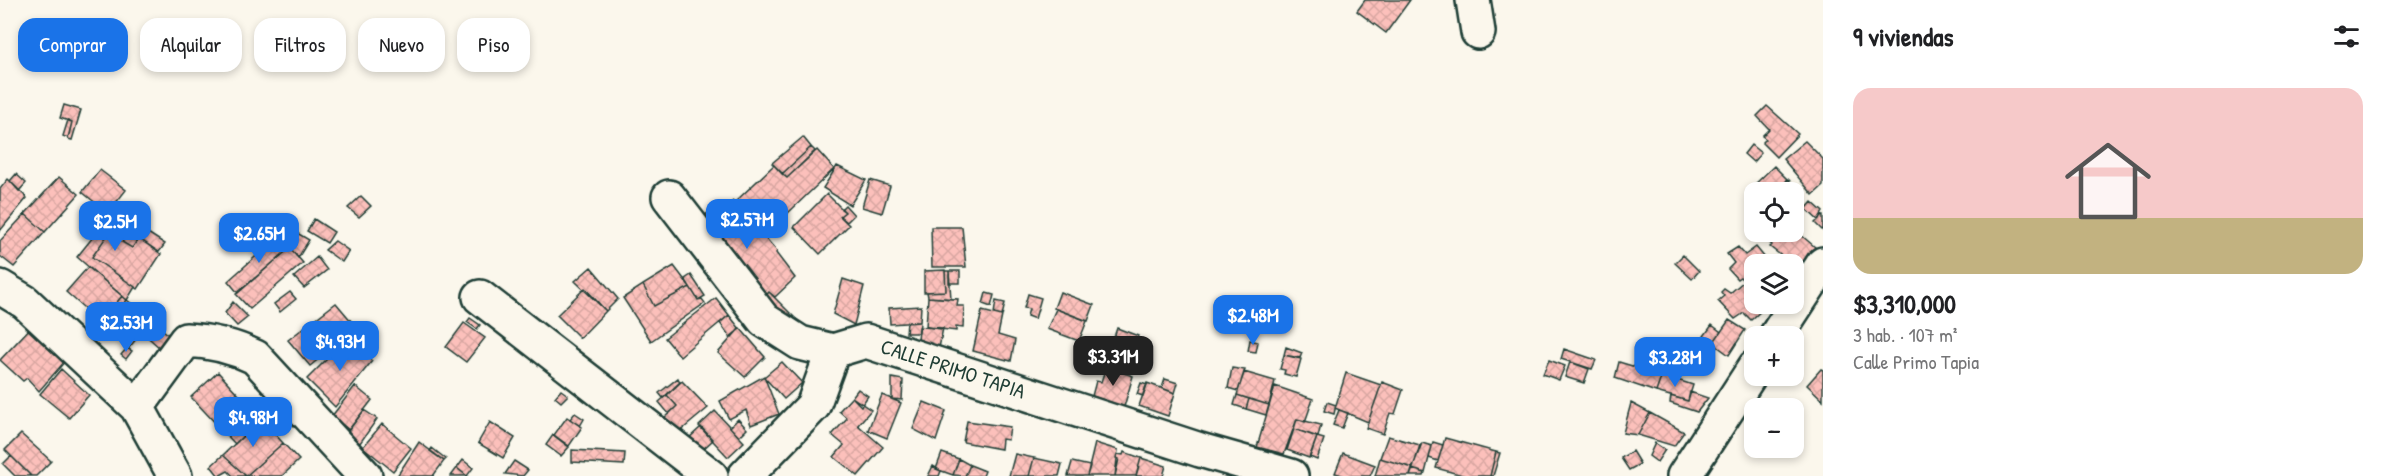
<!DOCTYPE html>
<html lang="es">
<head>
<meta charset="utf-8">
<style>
  body { margin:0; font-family:"Patrick Hand",sans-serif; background:#f2f2f2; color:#202124; height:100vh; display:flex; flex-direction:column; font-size:22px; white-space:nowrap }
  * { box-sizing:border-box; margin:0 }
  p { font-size:20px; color:#757577 }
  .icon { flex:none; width:33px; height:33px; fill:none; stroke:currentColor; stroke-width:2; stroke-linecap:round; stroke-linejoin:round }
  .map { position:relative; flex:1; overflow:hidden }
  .drawer { display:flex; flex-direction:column; background:#fff; width:570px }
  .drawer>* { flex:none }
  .top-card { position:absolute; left:18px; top:18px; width:570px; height:54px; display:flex; gap:12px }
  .controls { position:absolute; left:1744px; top:182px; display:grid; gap:12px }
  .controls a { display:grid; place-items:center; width:60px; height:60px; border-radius:12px; background:#fff; box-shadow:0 3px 9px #0003; font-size:30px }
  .price { position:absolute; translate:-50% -51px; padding:0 14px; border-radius:12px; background:#1a73e8; color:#fff; font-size:20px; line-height:39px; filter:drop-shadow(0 2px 3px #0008) }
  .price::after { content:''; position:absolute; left:50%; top:36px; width:18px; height:14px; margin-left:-9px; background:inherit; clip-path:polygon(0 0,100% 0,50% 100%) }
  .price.active { background:#222; color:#fff }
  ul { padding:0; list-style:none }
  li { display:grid; align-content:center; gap:12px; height:318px; padding:0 30px }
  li+li { border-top:2px solid #e0e0e0 }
  li span { display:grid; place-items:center; height:186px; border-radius:18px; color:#555 }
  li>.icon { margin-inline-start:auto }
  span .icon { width:108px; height:108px; fill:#fffc; stroke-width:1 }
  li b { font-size:26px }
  h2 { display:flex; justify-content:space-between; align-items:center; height:72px; padding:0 30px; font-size:26px }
  .chip { padding:0 21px; border-radius:18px; background:#fff; box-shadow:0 3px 9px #0003; font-size:21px; line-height:54px }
  .chip.active { background:#1a73e8; color:#fff }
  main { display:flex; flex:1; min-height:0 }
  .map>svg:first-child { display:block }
</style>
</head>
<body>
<main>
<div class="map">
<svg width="1823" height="476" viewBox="0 0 1823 476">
  <defs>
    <pattern id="building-cross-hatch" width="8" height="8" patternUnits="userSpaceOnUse" patternTransform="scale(1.5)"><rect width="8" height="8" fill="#fcc0bb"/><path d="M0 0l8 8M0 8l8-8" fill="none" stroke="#d8a6a1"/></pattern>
  </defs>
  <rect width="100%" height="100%" fill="#fbf7ec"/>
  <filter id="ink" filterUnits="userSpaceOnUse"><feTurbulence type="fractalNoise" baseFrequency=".0167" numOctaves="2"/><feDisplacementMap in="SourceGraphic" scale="12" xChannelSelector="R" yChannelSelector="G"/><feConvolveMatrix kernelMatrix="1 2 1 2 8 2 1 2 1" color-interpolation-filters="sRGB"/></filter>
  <g filter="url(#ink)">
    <path fill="url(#building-cross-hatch)" stroke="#1f3d34" stroke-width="1.5" fill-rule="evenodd" d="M1365,0H1410L1386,33L1357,11Z
      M64,105L81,110L72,140L68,139L72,122L60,118Z
      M1767,106L1798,134L1776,157L1762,143L1766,139L1762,136L1769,129L1757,116Z
      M68,120L72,122L68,138L63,136Z
      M803,137L811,147L782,174L772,163Z
      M1805,141L1823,159V186L1813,195L1783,159Z
      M1751,145L1761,153L1753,162L1744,154Z
      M811,147L815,151L787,178L782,174Z
      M817,150L834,169L763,237L735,202L774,165L787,178Z
      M837,166L866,180L850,205L823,188Z
      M1774,166L1788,180L1776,192L1755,194L1750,189Z
      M100,170L126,190L108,213L82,192Z
      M16,174L26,183L19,191L10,181Z
      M59,177L79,194L45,232L25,214Z
      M8,179L27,198L0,231V189Z
      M1788,179L1804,195L1794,205V192H1776Z
      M870,180L890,186L882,213L862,207Z
      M827,194L845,212L840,216L849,225L820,254L794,227Z
      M361,196L371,206L359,217L348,208Z
      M733,201L777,251L776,253L795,278L775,297L769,292L764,298L697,223L712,209L718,215Z
      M1812,202L1823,212L1818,220L1806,209Z
      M845,205L854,215L847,222L840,216L845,212L841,209Z
      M114,211L165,244L159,252L116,223L92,257L135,287L127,300L77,257Z
      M25,214L45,232L14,267L0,256V241Z
      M1822,216H1823V231L1815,223Z
      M314,219L334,232L327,243L307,231Z
      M116,223L161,254L138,289L92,257ZM127,235L137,241L132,248L122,242Z
      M931,227H962L966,267H932Z
      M1794,229L1815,247L1798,269L1770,247L1772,245L1765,239L1773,231H1794Z
      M292,230L309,240L298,258L285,243Z
      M127,235L137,241L132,248L122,242Z
      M279,236L290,248L238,293L228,281Z
      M335,241L349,251L342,262L325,250Z
      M1738,247L1745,255L1756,247L1770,264H1755V303L1763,309L1751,320L1744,313L1735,319L1718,301L1724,296L1721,292L1724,289L1730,293L1744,281L1740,277L1737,279L1728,269L1734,263L1727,254Z
      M290,248L303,263L250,309L236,294Z
      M1683,255L1699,271L1692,279L1675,263Z
      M317,257L327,270L304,288L294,277Z
      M674,266L690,287L654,306L643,285Z
      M88,267L122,296L100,322L66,292Z
      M591,267L618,299L606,311L575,281Z
      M945,270L946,291L924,292V271Z
      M945,271H949L951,299L928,297L927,292L946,291Z
      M949,271H960V283H949Z
      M691,275L705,296L698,300L685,279Z
      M843,279L864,286L854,325L833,314Z
      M643,285L654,306L690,287L698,300L702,299L705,303L651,341L623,298Z
      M585,288L606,311L580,338L557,315Z
      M290,292L296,299L280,312L274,304Z
      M769,292L805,328L758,303Z
      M1060,292L1094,305L1088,321L1054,308Z
      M986,293L994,295L991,307L983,304Z
      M1028,294L1041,298L1035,319L1027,316L1029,309L1024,308Z
      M122,296L127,300L118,311L113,307Z
      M928,297L958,299L957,306H964L963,328L956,327V331L926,327Z
      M716,298L729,315L680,356L665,338Z
      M127,300L152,320L128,349L106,328Z
      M996,301L1005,303L1002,316L994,314Z
      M233,302L248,317L237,326L225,313Z
      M336,303L352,322L344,329L348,335L310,366L288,340Z
      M921,306L920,322L890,324L889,308Z
      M1056,309L1087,321L1079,341L1047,329Z
      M982,311L1002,316L998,335L1015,340L1011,361L973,351Z
      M729,315L740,329L730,337L720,323Z
      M470,318L480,325L477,329L467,322Z
      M152,320L171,337L160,348L142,332Z
      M1729,320L1745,330L1729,355L1713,343Z
      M907,322H920L919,333H906Z
      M464,323L485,338L466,362L446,347Z
      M33,325L67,359L39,391L27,378L23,381L0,360Z
      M1712,325L1721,332L1713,343L1704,336Z
      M919,327L943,328L939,348L918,342Z
      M740,328L765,357L745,377L718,353Z
      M1117,328L1138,336L1126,371L1105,364Z
      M347,339L372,361L335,407L307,379Z
      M1250,340L1258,342L1256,352L1248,351Z
      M1286,347L1302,353L1300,358L1284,355Z
      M127,348L132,351L126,359L121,355Z
      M1564,349L1596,360L1592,369L1561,359Z
      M1284,355L1301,359L1296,377L1284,374L1285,370L1280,369Z
      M1549,360L1565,366L1559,380L1543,374Z
      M782,362L802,383L784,399L764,377Z
      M1570,362L1589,369L1584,383L1565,377Z
      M1619,362L1662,375L1656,392L1615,378Z
      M1106,367L1133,376L1124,407L1092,396L1096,381L1101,382Z
      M1232,368L1245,370L1238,391L1228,388Z
      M61,369L89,395L69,418L40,394Z
      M1821,369L1823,370V400L1807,385Z
      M218,372L261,419L235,444L191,397Z
      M1244,372L1275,381L1269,405L1237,395Z
      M1346,373L1381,385L1368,422L1335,408Z
      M1662,375L1693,385L1688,401L1656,392Z
      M764,376L779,414L751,425L746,410L729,419L720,401Z
      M678,378L680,382L663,398L659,393Z
      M892,378L903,380L902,400L892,399Z
      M1165,379L1178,383L1175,393L1162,388Z
      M682,381L708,408L678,433L664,418L677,406L667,395Z
      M1382,382L1403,390L1395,414L1390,413L1383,434L1366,428Z
      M1141,383L1147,385L1143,396L1137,394Z
      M1147,383L1175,393L1168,416L1139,406Z
      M355,386L372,400L349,430L332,416Z
      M1275,386L1313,399L1305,422L1297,419L1284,454L1257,447Z
      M858,389L868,396L861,406L852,397Z
      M561,390L568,395L561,402L555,397Z
      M1690,392L1708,398L1697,412L1670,403L1671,396L1688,401Z
      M667,395L677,406L669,414L659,402Z
      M882,395L901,403L887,438L868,430Z
      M1237,395L1249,399L1246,409L1234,405Z
      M852,397L871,410L858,425L883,447L858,476L834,457L844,445L832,435L847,418L839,411Z
      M1249,399L1269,405L1266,415L1246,409Z
      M924,402L946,411L936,441L913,429Z
      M1327,402L1336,405L1334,414L1324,411Z
      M1631,403L1650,413L1638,435L1623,433Z
      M364,410L377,419L360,443L346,433Z
      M1339,410L1348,413L1342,428L1333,425Z
      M715,411L744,442L728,457L699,426Z
      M575,413L584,419L580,426L570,419Z
      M1650,413L1684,432L1674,446L1638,435Z
      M567,417L582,427L569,446L554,435Z
      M261,419L283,443L246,476L223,455Z
      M738,419L747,429L739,437L730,427Z
      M1297,419L1321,425L1318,437L1294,429Z
      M967,421L1010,427L1008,440L1002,439L1001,449L963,442Z
      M490,422L515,438L503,458L478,443Z
      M382,424L411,448L393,471L363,447Z
      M701,427L713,440L701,451L689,438Z
      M1294,429L1317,437L1309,458L1287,450Z
      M21,434L51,461L36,476H31L5,450Z
      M553,435L569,447L561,456L546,445Z
      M1388,436L1420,445L1413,468L1380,458Z
      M1317,437L1324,439L1317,460L1310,457Z
      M1445,438L1496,452L1490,476H1466L1436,468Z
      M419,442L444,461L433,476H397Z
      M1433,442L1443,445L1438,461L1429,458Z
      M283,443L299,460L282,476H246Z
      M1095,443L1118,450L1115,476H1087Z
      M1422,443L1432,446L1425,473L1412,469Z
      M1655,443L1665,450L1657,462L1649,456Z
      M432,448L446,459L444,461L430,451Z
      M572,450L625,453L624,465L572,462Z
      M1632,451L1640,464L1629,470L1621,458Z
      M1124,452L1141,458L1136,476H1115L1119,459L1116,458L1117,454L1123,455Z
      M1496,452L1500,453L1493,476H1490Z
      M942,453L959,459L953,475L936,469Z
      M1343,453L1375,465L1370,476H1345L1335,473Z
      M1015,454L1034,458L1029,476H1009Z
      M223,455L246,476H233L228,471L219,476L211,466Z
      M11,456L31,476H15L3,464Z
      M1034,458L1062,464L1059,476H1029Z
      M1141,458L1166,466L1163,476H1136Z
      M1380,458L1413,468L1410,476H1375Z
      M959,459L970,465L965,476L953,475Z
      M463,460L473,468L467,476L457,468Z
      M514,461L528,470L523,476L505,474Z
      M1072,462L1090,466L1087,476H1068Z
      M970,465L985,471L983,476H965Z
      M933,466L941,471L939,476H928Z
      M457,468L467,476H451Z
      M1412,469L1425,473L1424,476H1410Z"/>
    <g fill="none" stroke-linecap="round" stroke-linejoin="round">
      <g stroke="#1f3d34" stroke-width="38">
        <path id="minor" d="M1473,0L1478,32
          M669,197L764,320L800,343L833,351
          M0,287L25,302L137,407L175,476
          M480,297L711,476
          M1776,336L1823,264
          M833,351L866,341L1200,450L1291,476
          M137,407L186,340C211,341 232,346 255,357L365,476
          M745,476L813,406L833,351
          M1684,476L1755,367"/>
      </g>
      <use href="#minor" stroke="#fbf7ec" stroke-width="33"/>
    </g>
  </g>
  <g text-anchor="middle" stroke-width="4.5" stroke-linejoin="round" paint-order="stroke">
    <g font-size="21" fill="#1f3d34" stroke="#fbf7ec">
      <text transform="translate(953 369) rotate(18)" y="7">CALLE PRIMO TAPIA</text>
    </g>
  </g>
</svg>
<div class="controls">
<a><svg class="icon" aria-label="locate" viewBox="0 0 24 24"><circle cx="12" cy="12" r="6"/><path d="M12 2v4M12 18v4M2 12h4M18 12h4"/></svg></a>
<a><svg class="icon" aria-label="layers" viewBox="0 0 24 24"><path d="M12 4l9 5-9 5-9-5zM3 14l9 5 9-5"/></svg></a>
<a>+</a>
<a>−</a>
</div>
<b class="price" style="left:747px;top:250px">$2.57M</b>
<b class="price" style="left:115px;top:252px">$2.5M</b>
<b class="price" style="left:259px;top:264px">$2.65M</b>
<b class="price" style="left:1253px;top:346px">$2.48M</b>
<b class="price" style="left:126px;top:353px">$2.53M</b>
<b class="price" style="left:340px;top:372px">$4.93M</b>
<b class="price active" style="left:1113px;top:387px">$3.31M</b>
<b class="price" style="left:1675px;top:388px">$3.28M</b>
<b class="price" style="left:253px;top:448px">$4.98M</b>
<div class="top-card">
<a class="chip active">Comprar</a>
<a class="chip">Alquilar</a>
<a class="chip">Filtros</a>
<a class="chip">Nuevo</a>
<a class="chip">Piso</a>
</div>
</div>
<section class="drawer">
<h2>9 viviendas<svg class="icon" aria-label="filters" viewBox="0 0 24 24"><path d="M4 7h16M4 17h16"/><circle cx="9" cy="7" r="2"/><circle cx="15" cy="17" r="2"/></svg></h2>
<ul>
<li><span style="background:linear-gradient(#f6c9c9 70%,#c2b280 0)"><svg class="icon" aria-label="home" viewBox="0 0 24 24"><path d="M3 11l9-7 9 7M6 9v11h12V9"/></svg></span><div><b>$3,310,000</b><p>3 hab. · 107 m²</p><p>Calle Primo Tapia</p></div></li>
</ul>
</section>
</main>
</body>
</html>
